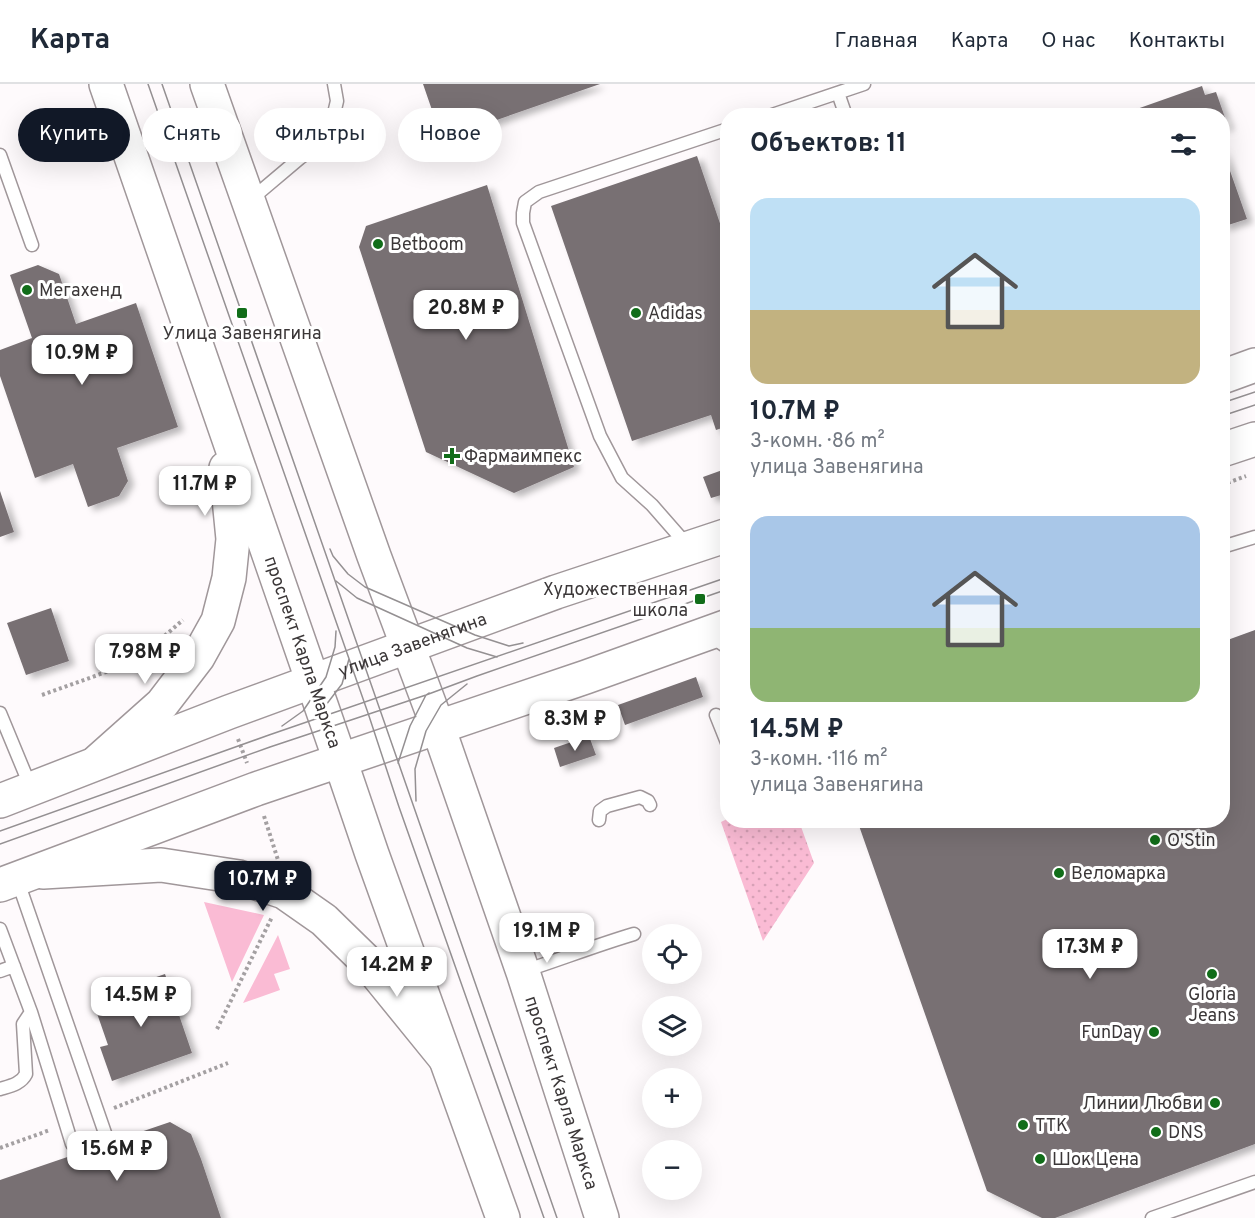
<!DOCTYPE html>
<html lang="ru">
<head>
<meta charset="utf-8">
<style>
  body { margin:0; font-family:Overpass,sans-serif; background:#f2f2f3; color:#1f2937; height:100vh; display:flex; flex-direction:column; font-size:22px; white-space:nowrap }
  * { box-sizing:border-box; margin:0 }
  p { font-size:20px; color:#747a83 }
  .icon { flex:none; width:33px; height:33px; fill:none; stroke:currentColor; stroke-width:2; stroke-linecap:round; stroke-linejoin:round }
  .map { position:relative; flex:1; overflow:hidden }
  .drawer { position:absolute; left:720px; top:24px; width:510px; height:720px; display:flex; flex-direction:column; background:#fff; border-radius:24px; box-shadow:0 6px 24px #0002 }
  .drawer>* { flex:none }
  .banner { position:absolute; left:18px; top:24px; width:570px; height:54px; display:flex; gap:12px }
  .tools { position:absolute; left:642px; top:840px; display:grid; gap:12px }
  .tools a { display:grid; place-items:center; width:60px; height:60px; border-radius:50%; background:#fff; box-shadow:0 6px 24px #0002; font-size:30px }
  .price { position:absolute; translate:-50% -51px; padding:0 14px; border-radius:12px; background:#fff; color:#222; font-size:20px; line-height:39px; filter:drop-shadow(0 2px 3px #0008) }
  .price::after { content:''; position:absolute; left:50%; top:36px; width:18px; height:14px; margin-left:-9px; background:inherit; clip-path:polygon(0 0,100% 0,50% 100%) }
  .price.selected { background:#111827; color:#fff }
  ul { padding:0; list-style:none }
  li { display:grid; align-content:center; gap:12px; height:318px; padding:0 30px }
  li span { display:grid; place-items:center; height:186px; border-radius:18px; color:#555 }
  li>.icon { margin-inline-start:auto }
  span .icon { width:108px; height:108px; fill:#fffc; stroke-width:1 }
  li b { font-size:26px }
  h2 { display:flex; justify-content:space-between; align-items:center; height:72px; padding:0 30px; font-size:26px }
  .tag { padding:0 21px; border-radius:27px; background:#fff; box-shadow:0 6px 24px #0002; font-size:21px; line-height:54px }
  .tag.selected { background:#111827; color:#fff }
  header { display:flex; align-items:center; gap:36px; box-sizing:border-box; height:84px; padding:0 30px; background:#fff; border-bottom:2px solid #e0e1e3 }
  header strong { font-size:28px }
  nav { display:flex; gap:33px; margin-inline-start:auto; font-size:21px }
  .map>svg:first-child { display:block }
</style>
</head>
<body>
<header>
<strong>Карта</strong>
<nav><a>Главная</a><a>Карта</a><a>О нас</a><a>Контакты</a></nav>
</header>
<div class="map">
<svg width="1255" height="1134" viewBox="0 0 1255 1134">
  <defs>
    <pattern id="park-dots" width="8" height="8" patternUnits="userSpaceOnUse" patternTransform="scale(1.5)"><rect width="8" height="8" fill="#fabbd4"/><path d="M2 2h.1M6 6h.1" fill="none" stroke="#d7a1b7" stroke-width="1.8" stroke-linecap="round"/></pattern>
    <filter id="shadow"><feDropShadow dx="6" dy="4" stdDeviation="3" flood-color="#0004"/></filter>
  </defs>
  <rect width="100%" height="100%" fill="#fefafc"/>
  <path fill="#fabbd4" d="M204,818L264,831L232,898Z
    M278,851L290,885L274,890L280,906L243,919Z"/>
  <path fill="url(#park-dots)" d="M727,735L728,736L799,737L814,779L763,857L721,738Z"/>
  <path fill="#787073" filter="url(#shadow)" d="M423,0H600L442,55Z
    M1202,2L1205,11L1216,8L1228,42L1222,44V32H1117Z
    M1222,64L1247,135L1222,143Z
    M697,72L725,154L728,153V342L716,346L711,331L632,357L551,122Z
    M487,101L574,383L514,409L426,368L359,163L366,142Z
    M38,181L59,190L76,240L136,219L178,343L117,364L128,397L119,412L88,423L73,380L35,394L0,292V266L32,254L10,191Z
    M728,384V409L711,414L703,393Z
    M0,407L14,448L0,453Z
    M51,524L69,577L26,591L7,539Z
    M1255,546V1060L1055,1134H1042L987,1107L857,736H1222V558Z
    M696,593L703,613L625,641L618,621Z
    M589,652L596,671L560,683L554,664Z
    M165,890L192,969L112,997L100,963L108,961L92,915Z
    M170,1038L191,1050L201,1075L221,1134H0V1096Z"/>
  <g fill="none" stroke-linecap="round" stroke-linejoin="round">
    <g stroke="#a0979a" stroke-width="15">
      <path id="lane" d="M838,9L846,32
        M769,32L864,0
        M0,71L32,161
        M249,117L300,74L314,64L331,42L337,17L334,0
        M687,461L652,421L622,394L600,352L523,139V129L525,118L539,108L728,45
        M1222,463L1255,453
        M711,552L728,564
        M0,629L31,704
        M716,631L728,661
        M599,736L600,727L607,722L640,713L648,717L650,721
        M17,795L105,1049
        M0,845L31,928L72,1060
        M0,887L14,882
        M524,887C561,875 597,861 634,850
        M0,1005C10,1002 21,1000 26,990L23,940L31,928
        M1152,1134L1255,1098"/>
    </g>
    <g stroke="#a0979a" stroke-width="36">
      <g id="secondary">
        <path d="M106,0L313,598"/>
        <path d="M207,0L374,472L408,563"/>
        <path id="s1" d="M438,643L523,888L602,1134"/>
        <path d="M340,676L372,770L503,1134"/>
        <path d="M98,677L162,620L198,573L218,537L229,494L233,455L226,384"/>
        <path d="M43,788L161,781L239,793L284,808L324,836L367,878L445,974"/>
      </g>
    </g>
    <g stroke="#a0979a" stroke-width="36">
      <g id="primary">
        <path d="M1222,293L1255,281"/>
        <path d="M1222,366L1255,355"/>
        <path d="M408,563L438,643"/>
        <path d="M313,598L340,676"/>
        <path id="s2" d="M0,717L229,628L556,508L728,451"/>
        <path d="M0,801L256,705L586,593L728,542"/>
      </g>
    </g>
    <path stroke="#a4a0a2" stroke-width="4" stroke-dasharray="3 3" stroke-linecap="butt" d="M1222,401L1246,392
      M42,611L134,578L183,536
      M238,655L247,679
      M264,732L278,776
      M217,945L272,833
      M114,1024L228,979
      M0,1064L50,1046"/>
    <use href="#lane" stroke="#fff" stroke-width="12"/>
    <use href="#secondary" stroke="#fff" stroke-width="33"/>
    <use href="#primary" stroke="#fff" stroke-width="33"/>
    <path stroke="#949092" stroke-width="1.5" d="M148,0L368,629L399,723L544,1134
      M162,0L557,1134
      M1222,319L1255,308
      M1222,332L1255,321
      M330,465L333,472L348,490L365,503L475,551L509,562L523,559
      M336,497L357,514L467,564L497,573
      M316,634L342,600L349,575
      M282,642L303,627L326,593L335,563L336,547
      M398,679L410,642L426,611L429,609
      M416,717L415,685L426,647L441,621L467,600
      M0,747L269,651L728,493
      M0,760L270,663L426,611L477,592L728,505"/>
  </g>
  <g fill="#116d19" stroke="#fff" stroke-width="2">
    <circle cx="378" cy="160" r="6"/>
    <circle cx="27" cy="206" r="6"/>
    <rect x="236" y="223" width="12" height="12" rx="3"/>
    <circle cx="636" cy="229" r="6"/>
    <path d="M449 363h6v6h6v6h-6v6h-6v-6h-6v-6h6z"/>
    <rect x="694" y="509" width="12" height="12" rx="3"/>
    <circle cx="1155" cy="756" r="6"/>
    <circle cx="1059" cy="789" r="6"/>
    <circle cx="1212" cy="890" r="6"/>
    <circle cx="1154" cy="948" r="6"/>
    <circle cx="1215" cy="1019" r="6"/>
    <circle cx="1023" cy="1041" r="6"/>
    <circle cx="1156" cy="1048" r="6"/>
    <circle cx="1040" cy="1075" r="6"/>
  </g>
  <g text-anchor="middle" stroke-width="6" stroke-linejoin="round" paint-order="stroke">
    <g font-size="18" fill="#3b3738" stroke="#fff" text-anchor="start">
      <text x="390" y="166">Betboom</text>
      <text x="39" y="212">Мегахенд</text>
      <text x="648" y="235">Adidas</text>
      <text x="242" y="255" text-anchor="middle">Улица Завенягина</text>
      <text x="464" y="378">Фармаимпекс</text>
      <text x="688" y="511" text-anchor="end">Художественная<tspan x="688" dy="21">школа</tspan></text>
      <text x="1167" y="762">O'Stin</text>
      <text x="1071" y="795">Веломарка</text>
      <text x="1212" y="916" text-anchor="middle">Gloria<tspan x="1212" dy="21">Jeans</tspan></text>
      <text x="1142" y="954" text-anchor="end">FunDay</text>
      <text x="1203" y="1025" text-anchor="end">Линии Любви</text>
      <text x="1035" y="1047">ТТК</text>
      <text x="1168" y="1054">DNS</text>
      <text x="1052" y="1081">Шок Цена</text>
    </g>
    <g font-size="18" fill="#3b3738" stroke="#fff">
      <text dy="6" stroke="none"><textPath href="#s2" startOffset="441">улица Завенягина</textPath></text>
      <text transform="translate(303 568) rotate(71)" y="6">проспект Карла Маркса</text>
      <text dy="6" stroke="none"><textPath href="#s1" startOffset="386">проспект Карла Маркса</textPath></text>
    </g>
  </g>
</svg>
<div class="tools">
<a><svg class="icon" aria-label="locate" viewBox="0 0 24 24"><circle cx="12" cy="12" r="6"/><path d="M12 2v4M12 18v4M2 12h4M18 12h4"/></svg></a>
<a><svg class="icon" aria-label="layers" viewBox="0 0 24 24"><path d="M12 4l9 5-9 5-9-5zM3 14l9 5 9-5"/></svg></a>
<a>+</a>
<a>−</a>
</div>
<b class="price" style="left:466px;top:257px">20.8M ₽</b>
<b class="price" style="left:82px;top:302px">10.9M ₽</b>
<b class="price" style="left:205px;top:433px">11.7M ₽</b>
<b class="price" style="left:145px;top:601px">7.98M ₽</b>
<b class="price" style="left:575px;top:668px">8.3M ₽</b>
<b class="price selected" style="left:263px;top:828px">10.7M ₽</b>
<b class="price" style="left:547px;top:880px">19.1M ₽</b>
<b class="price" style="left:1090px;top:896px">17.3M ₽</b>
<b class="price" style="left:397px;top:914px">14.2M ₽</b>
<b class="price" style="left:141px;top:944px">14.5M ₽</b>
<b class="price" style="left:117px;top:1098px">15.6M ₽</b>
<div class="banner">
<a class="tag selected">Купить</a>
<a class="tag">Снять</a>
<a class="tag">Фильтры</a>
<a class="tag">Новое</a>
</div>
<section class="drawer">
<h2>Объектов: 11<svg class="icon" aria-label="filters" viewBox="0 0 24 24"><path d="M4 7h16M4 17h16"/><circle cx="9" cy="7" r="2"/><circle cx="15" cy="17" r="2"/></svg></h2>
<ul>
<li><span style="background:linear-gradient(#bfe0f5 60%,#c2b280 0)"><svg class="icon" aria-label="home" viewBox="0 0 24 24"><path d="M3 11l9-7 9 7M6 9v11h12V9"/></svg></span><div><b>10.7M ₽</b><p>3-комн. · 86 m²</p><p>улица Завенягина</p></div></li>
<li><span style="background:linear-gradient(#a9c7e8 60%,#8fb573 0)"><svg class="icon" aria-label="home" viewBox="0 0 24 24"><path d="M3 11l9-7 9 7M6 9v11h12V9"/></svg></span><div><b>14.5M ₽</b><p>3-комн. · 116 m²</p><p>улица Завенягина</p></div></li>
</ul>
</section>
</div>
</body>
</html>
